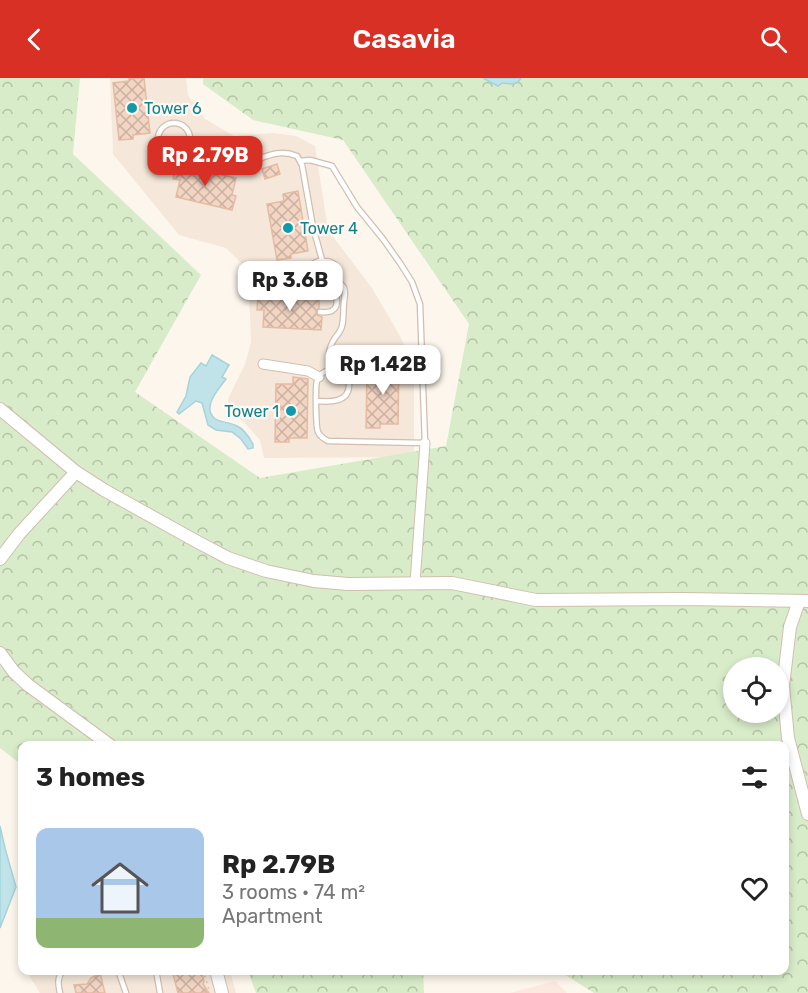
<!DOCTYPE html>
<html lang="en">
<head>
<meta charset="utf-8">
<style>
  body { margin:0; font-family:Rubik,sans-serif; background:#f2f2f2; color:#222; height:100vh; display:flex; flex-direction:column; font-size:22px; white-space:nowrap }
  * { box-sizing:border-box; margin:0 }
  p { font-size:20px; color:#767676 }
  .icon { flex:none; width:33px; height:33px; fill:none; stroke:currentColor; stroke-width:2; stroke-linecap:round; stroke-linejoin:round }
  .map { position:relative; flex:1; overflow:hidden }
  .drawer { position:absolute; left:18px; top:663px; width:771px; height:234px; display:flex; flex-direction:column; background:#fff; border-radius:12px; box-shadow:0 3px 9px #0003 }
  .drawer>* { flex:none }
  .controls { position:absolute; left:723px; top:579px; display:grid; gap:12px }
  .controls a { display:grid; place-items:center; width:66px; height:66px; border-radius:50%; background:#fff; box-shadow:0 3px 9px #0003; font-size:30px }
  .price { position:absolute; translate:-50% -51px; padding:0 14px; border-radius:12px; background:#fff; color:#222; font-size:20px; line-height:39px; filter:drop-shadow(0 2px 3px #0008) }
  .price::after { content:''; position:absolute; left:50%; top:36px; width:18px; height:14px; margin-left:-9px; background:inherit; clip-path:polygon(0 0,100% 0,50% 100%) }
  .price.current { background:#d93025; color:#fff }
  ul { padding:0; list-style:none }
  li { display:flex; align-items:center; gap:18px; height:150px; padding:0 18px }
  li span { display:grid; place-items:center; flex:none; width:168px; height:120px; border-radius:12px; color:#555 }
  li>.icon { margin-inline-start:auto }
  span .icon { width:72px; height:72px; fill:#fffc; stroke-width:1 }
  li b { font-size:26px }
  h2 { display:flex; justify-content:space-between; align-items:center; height:72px; padding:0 18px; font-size:26px }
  header { display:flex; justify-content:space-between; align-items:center; height:78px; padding:0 18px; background:#d93025; color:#fff; font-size:27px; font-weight:600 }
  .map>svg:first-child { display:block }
</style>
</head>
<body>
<header><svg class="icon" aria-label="back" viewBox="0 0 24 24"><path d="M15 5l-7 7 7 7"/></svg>Casavia<svg class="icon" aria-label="search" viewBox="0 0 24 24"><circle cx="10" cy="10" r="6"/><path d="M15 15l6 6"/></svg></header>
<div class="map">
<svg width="808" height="915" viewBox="0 0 808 915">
  <defs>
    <pattern id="forest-crowns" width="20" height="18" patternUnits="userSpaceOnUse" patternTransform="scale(1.5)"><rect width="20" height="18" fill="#d8ecc9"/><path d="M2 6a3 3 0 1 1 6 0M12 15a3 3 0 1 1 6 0" fill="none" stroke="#b4c2a5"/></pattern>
    <pattern id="building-cross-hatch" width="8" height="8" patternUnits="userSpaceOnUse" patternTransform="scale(1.5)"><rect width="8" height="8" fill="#f3d5c3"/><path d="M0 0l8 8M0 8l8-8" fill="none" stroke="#cab0a1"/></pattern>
  </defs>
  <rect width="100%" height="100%" fill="#fdf6ec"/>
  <path fill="#f5e8da" d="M110,0H186L188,17L205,41L234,58L273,55L296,58L315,68L328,152L372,210L400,258L414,287V379L264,380L260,362L241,341L228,331V321L245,286L251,264L248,192L226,170L179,157L113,76Z
    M26,893H230L236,915H40Z"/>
  <path fill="#fde8e0" d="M555,903L567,915H510Z"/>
  <path fill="url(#forest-crowns)" fill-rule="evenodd" d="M0,0H80L73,76L201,197L135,314L260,400L446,368L469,246L343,62L253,42L203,6V0H808V915H594L559,893L784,892V668H22V687L0,670ZM734,590H778V634H734Z
    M248,893H423L424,915H256Z"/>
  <path fill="#bfe3e8" stroke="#a5d3da" stroke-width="1.5" d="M483,0H521L518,4L512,6L502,5L498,8Z
    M212,277L229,287L222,299L226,301C219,310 202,329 214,340C220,345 230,344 237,348C244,351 249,359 253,366V370L248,371L241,361L232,354L216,352L208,347L202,325L196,323L179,336L177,334L186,318L190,299L201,285L206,288Z
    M0,748L5,770L16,809L0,850Z"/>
  <path fill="url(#building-cross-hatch)" stroke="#e6bba3" stroke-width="1.5" d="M129,0H144L150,55L133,57V61L119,62L113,5L129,3Z
    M177,86L236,100L232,117L236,118L232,132L176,119L180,102L173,101Z
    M277,86L280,96L265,101L262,91Z
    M298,113L308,173L291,176V180L277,182L267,126L284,123L283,116Z
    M258,217L319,220V230L316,234L317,237L322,239L321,252L263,249L264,232H257Z
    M384,285L399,286L398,346H380V350H366L367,292H384Z
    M293,299L308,301L307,360H289V364H275L276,306H293Z
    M187,892H201L204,903L203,906L209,915H178L173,896Z
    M100,895L105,915H76L74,907L87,906L91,900Z"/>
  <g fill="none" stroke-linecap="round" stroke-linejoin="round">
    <g stroke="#d1beb0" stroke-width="7">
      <path id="service" d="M158 61a16 16 0 1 1 32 0a16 16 0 1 1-32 0Z
        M185,72C189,75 193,79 197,80C205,84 225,89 234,88C257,86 273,68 297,78L302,87L313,149L322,182
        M300,83L310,82L332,88L357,129L383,161L400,185L412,204L420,226L425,365L328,363C324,361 320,358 318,354C316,350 315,309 317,303C321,290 339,288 347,298C349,302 349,302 349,307C349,325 329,324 317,323
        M320,234C339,236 339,225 334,209
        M330,292C328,280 328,270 335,260C338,256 341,253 342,248C344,241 343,232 344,224C344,221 346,214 344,210C343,207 340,206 339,203C336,195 340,183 324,183C318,182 312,185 309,191C301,207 324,225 338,202
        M118,892L126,915
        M156,892L160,915
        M60,915C58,906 57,900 63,892"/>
    </g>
    <g stroke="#d1beb0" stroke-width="11">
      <path id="minor" d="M263,286L308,293L319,299
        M415,505L425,365"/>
    </g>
    <g stroke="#d1beb0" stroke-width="14">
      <path id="tertiary" d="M0,331L76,394L104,412L194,462L228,480L266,493L314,503L348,506L452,505L536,522L684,521L808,523
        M0,481L19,456L76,394
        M799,523L790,549L783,608L788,660L808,736
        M0,575L14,594L28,607L111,668
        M216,892L222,915"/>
    </g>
    <path stroke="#d9b8a5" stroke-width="1.5" stroke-dasharray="1.5 4.5" stroke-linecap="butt" d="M203,892L210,915"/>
    <use href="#service" stroke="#fff" stroke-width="4.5"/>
    <use href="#minor" stroke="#fff" stroke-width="9"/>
    <use href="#tertiary" stroke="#fff" stroke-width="12"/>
  </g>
  <g fill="#0f9aa8" stroke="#fffaf3" stroke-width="2">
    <circle cx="132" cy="30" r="6"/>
    <circle cx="288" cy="150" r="6"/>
    <circle cx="291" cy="333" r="6"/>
  </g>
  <g text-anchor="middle" stroke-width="4.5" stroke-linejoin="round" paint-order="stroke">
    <g font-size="16" fill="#0d838f" stroke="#fffaf3" text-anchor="start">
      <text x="144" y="36">Tower 6</text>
      <text x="300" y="156">Tower 4</text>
      <text x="279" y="339" text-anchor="end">Tower 1</text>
    </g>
  </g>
</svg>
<div class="controls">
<a><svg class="icon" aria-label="locate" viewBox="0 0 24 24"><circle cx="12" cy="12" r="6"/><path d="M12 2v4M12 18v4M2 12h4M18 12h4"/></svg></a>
</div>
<b class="price current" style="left:205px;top:109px">Rp 2.79B</b>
<b class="price" style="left:290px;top:234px">Rp 3.6B</b>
<b class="price" style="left:383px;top:318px">Rp 1.42B</b>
<section class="drawer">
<h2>3 homes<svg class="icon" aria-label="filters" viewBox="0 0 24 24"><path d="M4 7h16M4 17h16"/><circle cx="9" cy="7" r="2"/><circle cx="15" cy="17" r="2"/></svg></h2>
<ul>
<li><span style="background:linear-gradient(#a9c7e8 75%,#8fb573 0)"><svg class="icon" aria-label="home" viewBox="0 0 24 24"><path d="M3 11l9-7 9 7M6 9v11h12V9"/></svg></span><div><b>Rp 2.79B</b><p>3 rooms · 74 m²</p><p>Apartment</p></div><svg class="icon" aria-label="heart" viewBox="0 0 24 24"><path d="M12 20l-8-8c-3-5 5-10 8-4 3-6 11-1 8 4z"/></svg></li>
</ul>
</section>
</div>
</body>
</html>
